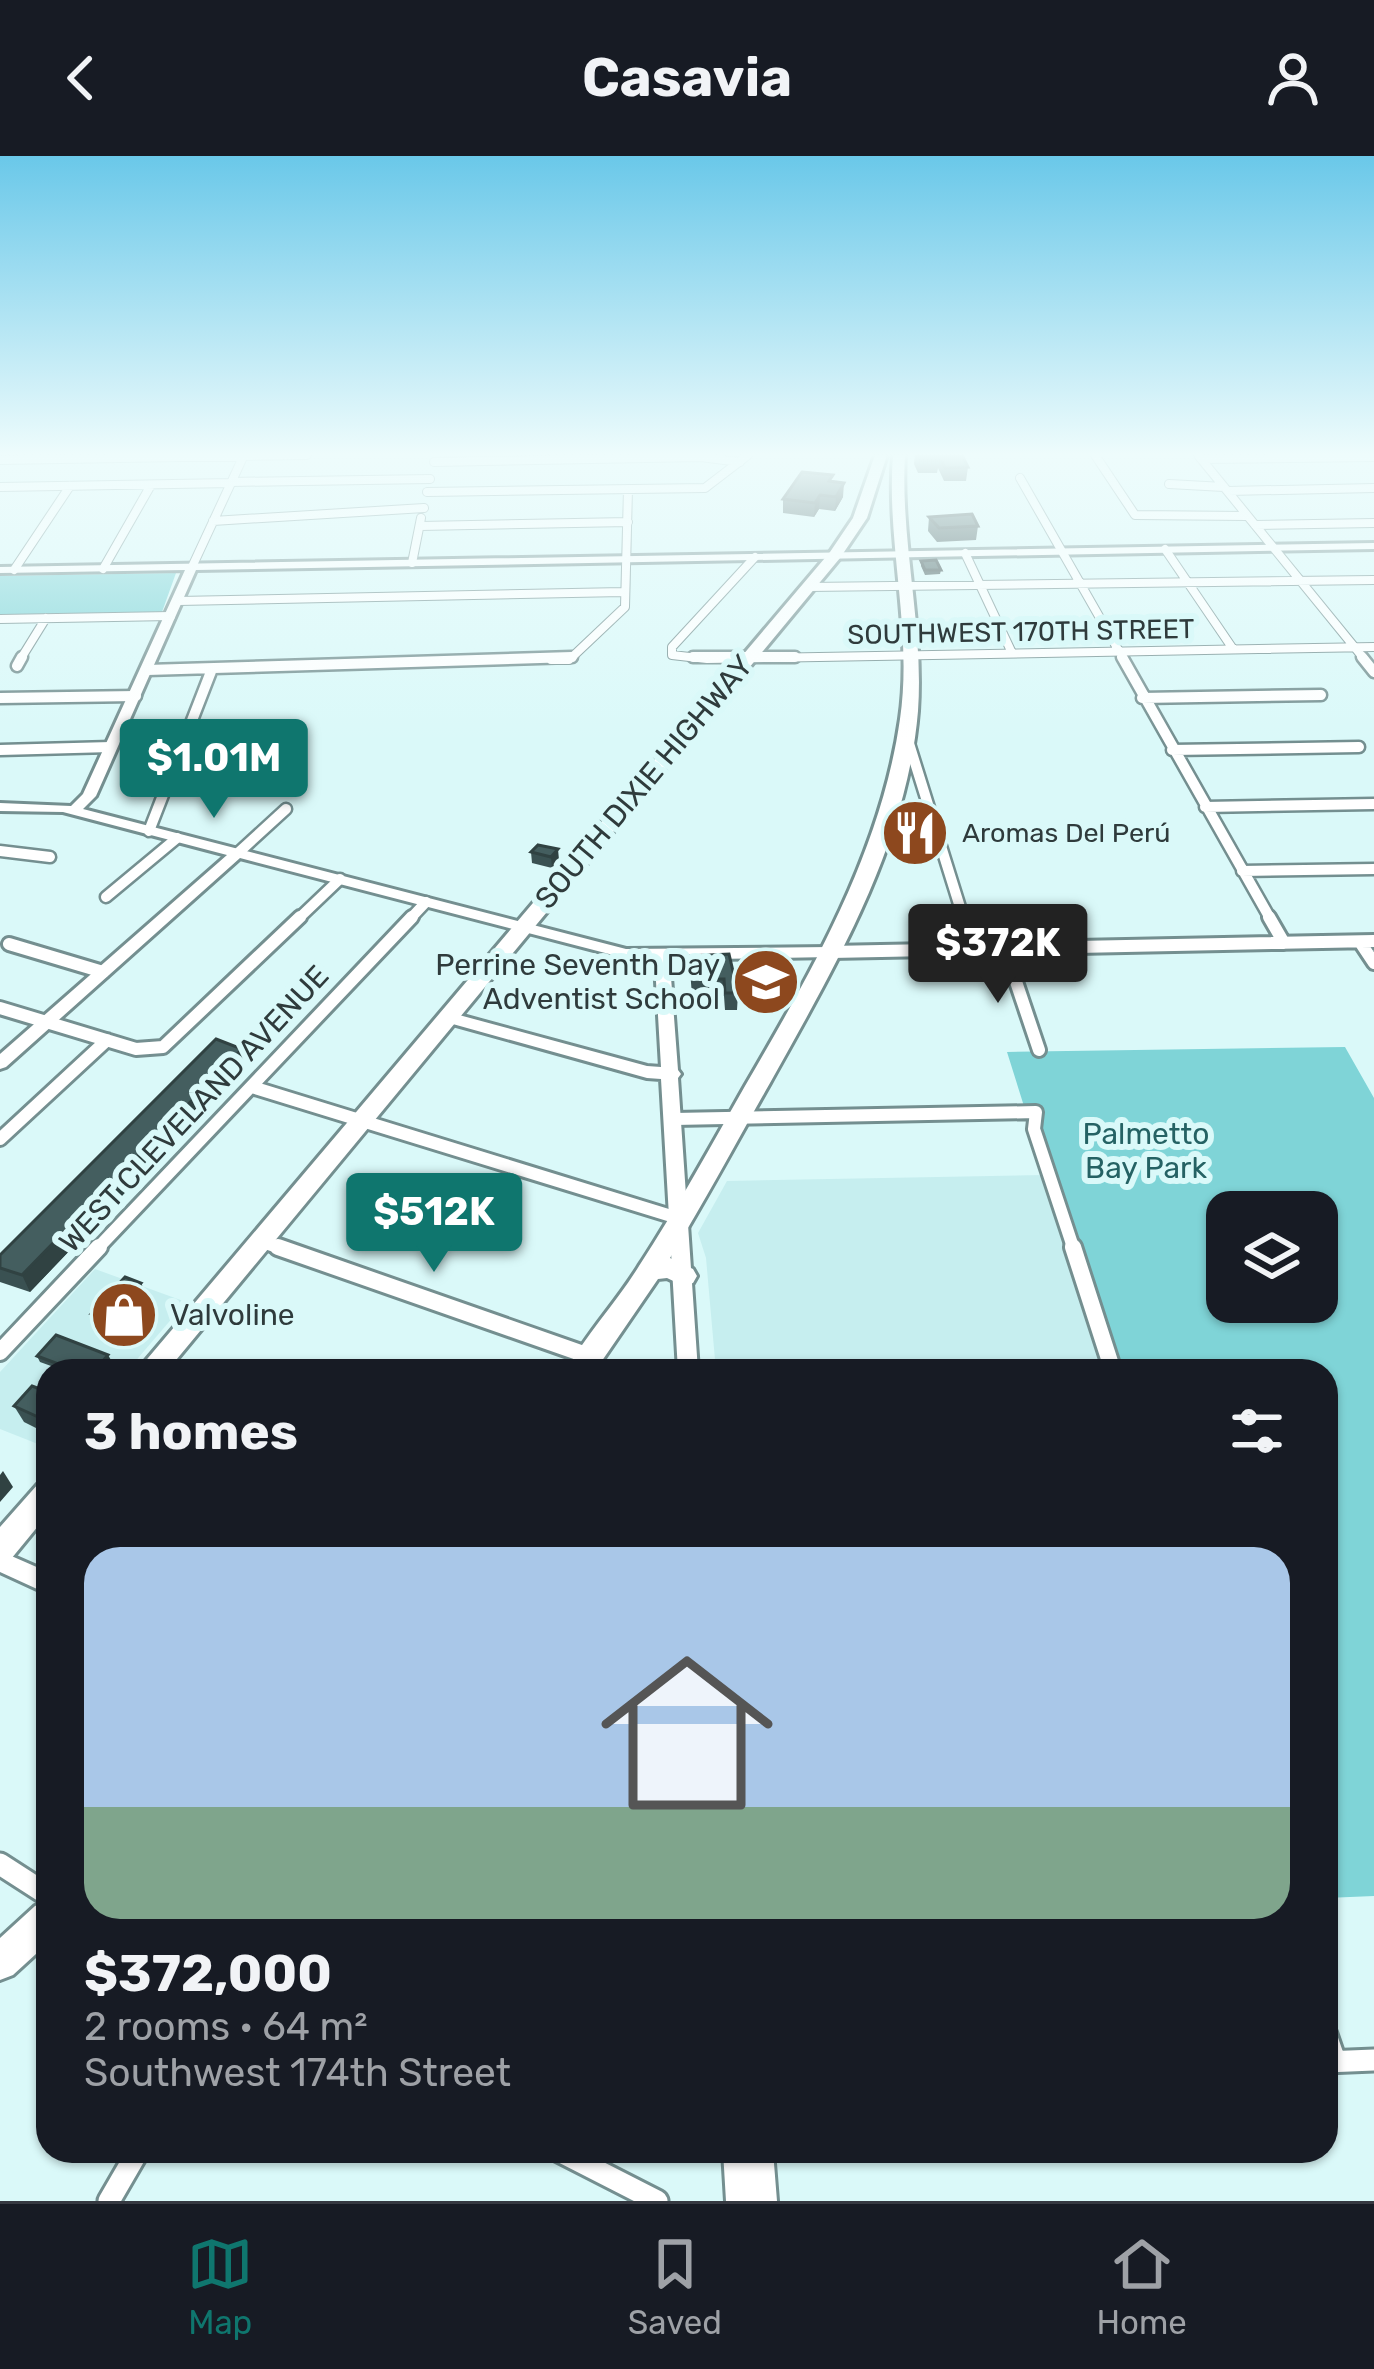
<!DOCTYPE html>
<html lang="en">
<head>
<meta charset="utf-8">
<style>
  body { margin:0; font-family:Rubik,sans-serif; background:#20242c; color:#f1f3f6; height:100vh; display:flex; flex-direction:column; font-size:45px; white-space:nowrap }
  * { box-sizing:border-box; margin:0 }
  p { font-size:39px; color:#9ea1a6 }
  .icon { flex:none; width:66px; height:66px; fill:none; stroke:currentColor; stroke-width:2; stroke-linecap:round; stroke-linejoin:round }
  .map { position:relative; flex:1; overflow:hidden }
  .sheet { position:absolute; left:36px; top:1203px; width:1302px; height:804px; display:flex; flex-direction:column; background:#171b24; border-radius:36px; box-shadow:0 3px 9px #0004 }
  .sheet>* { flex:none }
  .tools { position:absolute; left:1206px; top:1035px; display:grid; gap:24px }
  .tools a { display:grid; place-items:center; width:132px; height:132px; border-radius:24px; background:#171b24; box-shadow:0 3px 9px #0004; font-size:60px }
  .price { position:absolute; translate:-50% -102px; padding:0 27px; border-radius:12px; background:#0f766e; color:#fff; font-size:39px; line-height:78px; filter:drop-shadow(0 3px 6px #0008) }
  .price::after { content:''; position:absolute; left:50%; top:72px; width:36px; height:27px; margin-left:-18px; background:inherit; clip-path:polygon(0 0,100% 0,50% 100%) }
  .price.selected { background:#222; color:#fff }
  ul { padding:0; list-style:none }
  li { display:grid; align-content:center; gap:24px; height:636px; padding:0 48px }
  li+li { border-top:3px solid #363941 }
  li span { display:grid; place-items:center; height:372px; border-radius:36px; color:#555 }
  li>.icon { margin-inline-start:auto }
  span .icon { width:216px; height:216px; fill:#fffc; stroke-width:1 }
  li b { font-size:51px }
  h2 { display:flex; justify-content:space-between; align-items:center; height:144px; padding:0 48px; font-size:51px }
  header { display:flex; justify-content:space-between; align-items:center; height:156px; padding:0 48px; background:#171b24; font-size:54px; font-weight:700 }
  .tab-bar { display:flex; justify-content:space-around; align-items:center; height:168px; border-top:3px solid #363941; background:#171b24; font-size:33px; color:#9ea1a6 }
  .tab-bar a { display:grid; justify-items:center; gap:6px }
  .tab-bar .selected { color:#0f766e }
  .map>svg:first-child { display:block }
</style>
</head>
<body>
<header><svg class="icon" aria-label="back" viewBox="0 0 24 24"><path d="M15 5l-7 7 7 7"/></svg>Casavia<svg class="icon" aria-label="person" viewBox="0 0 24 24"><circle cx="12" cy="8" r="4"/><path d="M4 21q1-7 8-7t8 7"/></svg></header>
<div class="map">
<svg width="1374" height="2045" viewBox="0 0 1374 2045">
  <rect width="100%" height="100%" fill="#daf9f9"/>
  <path fill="#c6eeef" d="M1044,1019L1107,1215H716L706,1102L698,1077L727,1025Z
    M95,1113L186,1146L127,1215H48V1292L0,1273V1216Z"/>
  <path fill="#7fd4d7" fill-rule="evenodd" d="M176,417L162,456L0,460V420Z
    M1345,891L1374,942V1740L1326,1742V1215H1107L1007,896ZM1227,1056H1317V1146H1227Z"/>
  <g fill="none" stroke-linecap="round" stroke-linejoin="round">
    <g stroke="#748f90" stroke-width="10">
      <path id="street-far4" d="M1095,299L1135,359L1247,360
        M1198,299L1365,504
        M1202,303L1374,301
        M0,304L307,299
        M434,306L701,301L740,306
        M1020,322L1124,504
        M231,326L430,323
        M1169,328L1224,331
        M0,331L231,327
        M1228,335L1374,332
        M427,336L705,332L748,299
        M213,365L424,352
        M1255,369L1374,367
        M420,370L628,366
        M1165,393L1233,493
        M965,397L1012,497
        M755,401L672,491V499L707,503L1374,491
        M412,407L421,362
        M192,411L244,299
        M103,413L151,329
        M14,414L70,330
        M808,431L1374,424
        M178,445L623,436
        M0,463L171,460
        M20,504L46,462
        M551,504H569L625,451L628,333"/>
    </g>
    <g stroke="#748f90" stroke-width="15">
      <path id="street-far3" d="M693,501H795
        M1122,501L1271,764
        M1362,501L1374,516
        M17,510L22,501
        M147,514L572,501
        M0,542L136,540
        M1142,542L1321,539
        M907,581L964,764
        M0,594L111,591
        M1172,594L1359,591
        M1205,651L1374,648
        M149,675L212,513
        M0,695L50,701
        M238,697L286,653
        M1242,715L1374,713
        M106,741L177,682
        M297,764L340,723
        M409,764L426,746"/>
    </g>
    <g stroke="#748f90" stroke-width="18">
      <path id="street-far2" d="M963,761L973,794
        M1269,761L1284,787
        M1360,786L1374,807
        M9,788L103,816
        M1005,793L1039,894
        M831,796L1374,785
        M0,852L136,893L163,891L300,761
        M252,931L681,1063
        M674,963L1036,956L1034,973L1074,1094
        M0,983L107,884
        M260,1085L286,1094
        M96,1094L412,761"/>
    </g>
    <g stroke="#748f90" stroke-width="22">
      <path id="street-far1" d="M278,1091L592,1201
        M1073,1091L1113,1215
        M0,1196L99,1091"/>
    </g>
    <g stroke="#748f90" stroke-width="27">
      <path id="street" d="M0,1708L48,1739
        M1326,1879L1335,1905
        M1326,1906L1374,1904
        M559,1995L657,2045
        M109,2045L138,1995"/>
    </g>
    <g stroke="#748f90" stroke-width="6">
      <path id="secondary" d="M1374,387V393L196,414L96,640L83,653L626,793L831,791L839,796L831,801L712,803L693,809L670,808L678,914L681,918L678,922L698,1215H678L661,923L647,922L442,865L440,861L448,856L647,910L661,911L655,808L640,806L240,702L6,911L0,913V898L227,699L63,656L0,655V647L71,650L83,638L185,414L0,417V411Z
        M0,1395L48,1416V1438L0,1416Z
        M723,1995H773L777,2045H726Z"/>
    </g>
    <g stroke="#748f90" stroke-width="6">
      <path id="highway" d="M875,299H887L867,362L840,402L167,1215H137L830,396L853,362Z
        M893,299H905C900,385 924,469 918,555C907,689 834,812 770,927C737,985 705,1045 670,1102L693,1113L697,1120L693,1127L684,1130L667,1122L658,1123L595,1215H566C586,1178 617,1146 639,1110C677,1052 711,990 745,930C812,815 881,696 900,563C913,475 886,387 893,299Z
        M48,1324V1358L11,1403L0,1407V1371L38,1328Z
        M48,1745V1787L13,1819L0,1824V1782L35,1750Z"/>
    </g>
    <use href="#street-far4" stroke="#fff" stroke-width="8"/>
    <use href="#street-far3" stroke="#fff" stroke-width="10"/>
    <use href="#street-far2" stroke="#fff" stroke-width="12"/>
    <use href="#street-far1" stroke="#fff" stroke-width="16"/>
    <use href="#street" stroke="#fff" stroke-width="21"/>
    <use href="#secondary" fill="#fff" fill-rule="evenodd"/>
    <use href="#highway" fill="#fff" fill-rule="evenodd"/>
  </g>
  <path fill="#3a5152" d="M915,299H937L939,303V299L968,311L966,325H944L938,312L937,317H918L914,308Z
    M832,326L843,341L835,355L819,353L814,361L783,357V343Z
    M929,361L978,370L976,384L937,386L928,375Z
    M921,405L941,414L940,418L925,419L921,410Z
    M531,696L559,704L552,712L532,707Z
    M729,798L738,837L737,854H725L724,840H692L689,800Z
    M247,909L30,1136L0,1126V1099Z
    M141,1127L148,1143L115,1181L99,1175L91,1158Z
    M37,1200L111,1204L102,1215H65L40,1206Z
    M48,1236V1278L24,1266L14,1250Z"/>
  <path fill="#304242" d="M844,327L843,341L835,355L836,341Z
    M820,339L819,353L814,361L815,347Z
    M558,693L559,704L552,712L551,701Z
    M242,893L247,909L30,1136L22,1119Z
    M141,1127L148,1143L115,1181L107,1164Z
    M108,1199L111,1204L102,1215H94Z
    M3,1315L13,1331L0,1346V1319Z"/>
  <path fill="#445e5f" stroke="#304242" stroke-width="3" d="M918,299H937L939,304H920Z
    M939,299H962L968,311L945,312Z
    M802,316L833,319L829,325L844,327L836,341L820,339L815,347L783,343Z
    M972,358L978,370L939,372L929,361Z
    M936,404L941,414H925L921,405Z
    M538,689L558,693L551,701L531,696Z
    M729,798L738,837H725L724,823H693L689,800Z
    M216,883L242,893L22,1119L0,1112V1099Z
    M125,1121L141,1127L107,1164L91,1158Z
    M56,1179L108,1199L94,1215H77L37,1200Z
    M32,1230L48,1236L47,1265L14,1250Z"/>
  <linearGradient id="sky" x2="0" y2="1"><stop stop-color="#6ac8e9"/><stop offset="0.51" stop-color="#eefcfc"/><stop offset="1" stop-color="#eefcfc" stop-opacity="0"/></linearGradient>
  <rect width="1374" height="585" fill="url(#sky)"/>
  <defs>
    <g id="restaurant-disc" transform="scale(3.45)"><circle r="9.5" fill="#8d481e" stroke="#daf9f9"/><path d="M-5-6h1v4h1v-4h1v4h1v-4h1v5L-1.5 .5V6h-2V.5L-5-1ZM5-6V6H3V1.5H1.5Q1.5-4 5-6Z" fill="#fff"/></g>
    <g id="school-disc" transform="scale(3.45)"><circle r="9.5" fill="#8d481e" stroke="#daf9f9"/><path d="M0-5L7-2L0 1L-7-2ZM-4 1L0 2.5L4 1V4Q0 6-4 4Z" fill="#fff"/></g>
    <g id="shop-disc" transform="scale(3.45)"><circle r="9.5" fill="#8d481e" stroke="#daf9f9"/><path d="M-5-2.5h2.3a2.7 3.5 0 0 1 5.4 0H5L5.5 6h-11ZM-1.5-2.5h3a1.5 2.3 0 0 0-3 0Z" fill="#fff"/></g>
  </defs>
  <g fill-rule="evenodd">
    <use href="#restaurant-disc" x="915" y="677"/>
    <use href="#school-disc" x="766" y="826"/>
    <use href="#shop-disc" x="124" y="1159"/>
  </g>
  <g text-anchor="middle" stroke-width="12" stroke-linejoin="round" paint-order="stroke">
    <g font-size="27" fill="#2f3b3c" stroke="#daf9f9">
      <text transform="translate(1021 476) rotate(-1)" y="9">SOUTHWEST 170TH STREET</text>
    </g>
    <g font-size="27" fill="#2f3b3c" stroke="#daf9f9" text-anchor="start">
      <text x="962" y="686">Aromas Del Perú</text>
    </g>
    <g font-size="30" fill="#2f3b3c" stroke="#daf9f9">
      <text transform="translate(644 626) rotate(-50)" y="10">SOUTH DIXIE HIGHWAY</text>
      <text transform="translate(194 953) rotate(-47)" y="10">WEST CLEVELAND AVENUE</text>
    </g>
    <g font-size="30" fill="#2f3b3c" stroke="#daf9f9" text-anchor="end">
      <text x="720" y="819">Perrine Seventh Day<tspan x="720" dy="34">Adventist School</tspan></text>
      <text x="170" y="1169" text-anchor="start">Valvoline</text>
    </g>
    <g font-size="30" fill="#256264" stroke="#daf9f9">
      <text x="1146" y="988">Palmetto<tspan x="1146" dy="34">Bay Park</tspan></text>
    </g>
  </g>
</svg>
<div class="tools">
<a><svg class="icon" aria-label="layers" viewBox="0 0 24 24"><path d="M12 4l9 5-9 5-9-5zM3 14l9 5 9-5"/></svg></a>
</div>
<b class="price" style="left:214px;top:665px">$1.01M</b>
<b class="price selected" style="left:998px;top:850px">$372K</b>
<b class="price" style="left:434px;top:1119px">$512K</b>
<section class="sheet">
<h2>3 homes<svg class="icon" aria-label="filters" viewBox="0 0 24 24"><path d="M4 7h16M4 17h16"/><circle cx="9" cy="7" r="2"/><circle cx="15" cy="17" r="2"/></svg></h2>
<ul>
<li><span style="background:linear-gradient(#a9c7e8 70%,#7fa58c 0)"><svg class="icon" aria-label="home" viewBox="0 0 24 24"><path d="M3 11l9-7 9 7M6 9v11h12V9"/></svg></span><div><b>$372,000</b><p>2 rooms · 64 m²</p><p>Southwest 174th Street</p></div></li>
</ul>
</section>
</div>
<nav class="tab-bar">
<a class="selected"><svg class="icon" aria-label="map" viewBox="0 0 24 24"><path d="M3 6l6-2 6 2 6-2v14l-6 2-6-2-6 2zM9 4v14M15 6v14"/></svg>Map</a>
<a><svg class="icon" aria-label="saved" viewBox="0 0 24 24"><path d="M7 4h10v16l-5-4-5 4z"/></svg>Saved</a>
<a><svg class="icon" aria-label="home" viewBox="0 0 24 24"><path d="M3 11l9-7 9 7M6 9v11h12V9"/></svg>Home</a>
</nav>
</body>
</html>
